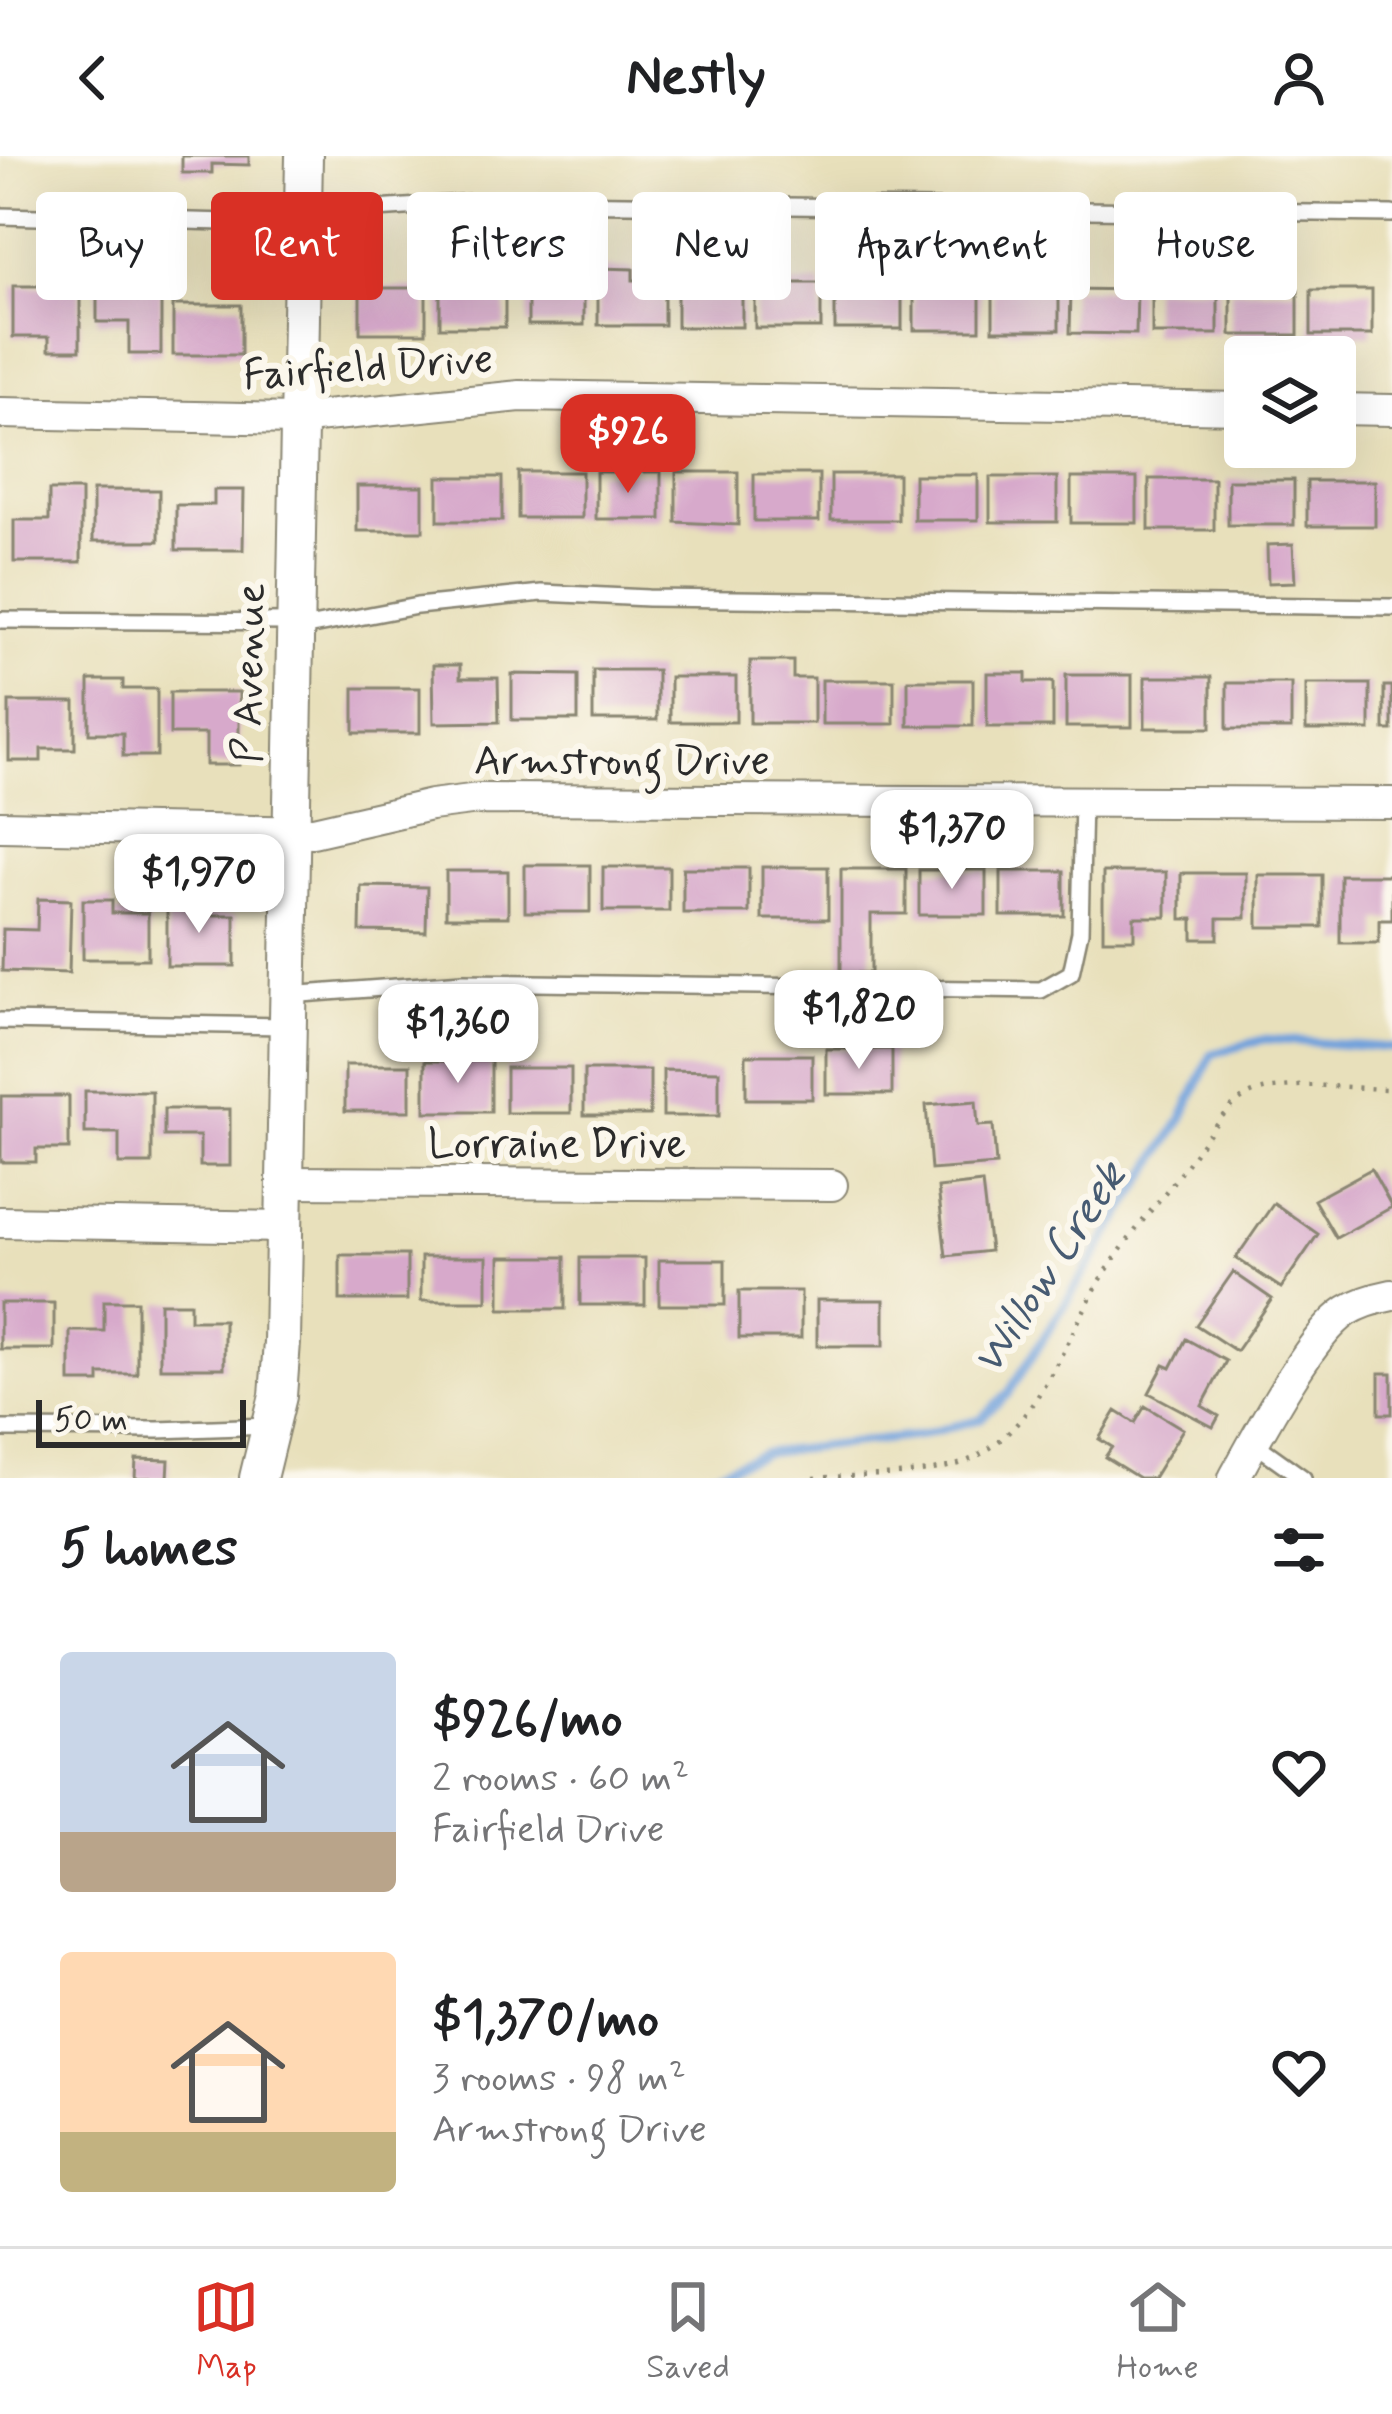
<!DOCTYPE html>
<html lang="en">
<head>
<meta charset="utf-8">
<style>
  body { margin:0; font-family:Mynerve,sans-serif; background:#f2f2f2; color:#202124; height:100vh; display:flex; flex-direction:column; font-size:45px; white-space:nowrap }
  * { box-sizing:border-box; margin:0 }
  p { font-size:39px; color:#757577 }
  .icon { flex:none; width:66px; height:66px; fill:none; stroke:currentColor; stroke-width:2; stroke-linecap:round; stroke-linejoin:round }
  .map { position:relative; height:1322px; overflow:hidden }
  .panel { display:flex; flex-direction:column; background:#fff; flex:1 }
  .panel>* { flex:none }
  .banner { position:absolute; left:36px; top:36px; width:1320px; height:108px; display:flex; gap:24px }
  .tools { position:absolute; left:1224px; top:180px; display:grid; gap:24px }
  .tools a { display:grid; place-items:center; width:132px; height:132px; border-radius:12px; background:#fff; box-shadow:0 12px 48px #0002; font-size:60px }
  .scale { position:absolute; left:36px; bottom:30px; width:210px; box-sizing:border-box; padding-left:12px; border:6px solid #2b2b2b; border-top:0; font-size:33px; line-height:42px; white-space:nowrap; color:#2b2b2b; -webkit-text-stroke:9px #fbf7ec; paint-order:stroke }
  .price { position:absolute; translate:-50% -102px; padding:0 27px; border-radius:24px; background:#fff; color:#222; font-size:39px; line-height:78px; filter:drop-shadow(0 3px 6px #0008) }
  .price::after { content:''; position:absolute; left:50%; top:72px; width:36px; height:27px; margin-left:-18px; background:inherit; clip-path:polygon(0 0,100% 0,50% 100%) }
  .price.active { background:#d93025; color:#fff }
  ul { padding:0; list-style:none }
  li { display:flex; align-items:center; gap:36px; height:300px; padding:0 60px }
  li span { display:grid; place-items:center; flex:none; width:336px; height:240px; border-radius:12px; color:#555 }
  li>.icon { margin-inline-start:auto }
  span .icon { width:144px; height:144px; fill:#fffc; stroke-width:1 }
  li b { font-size:51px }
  h2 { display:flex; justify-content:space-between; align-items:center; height:144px; padding:0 60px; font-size:51px }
  .chip { padding:0 42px; border-radius:12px; background:#fff; box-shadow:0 12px 48px #0002; font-size:42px; line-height:108px }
  .chip.active { background:#d93025; color:#fff }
  header { display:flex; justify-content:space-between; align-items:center; height:156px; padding:0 60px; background:#fff; font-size:54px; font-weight:700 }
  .menu { display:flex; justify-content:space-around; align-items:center; height:168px; border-top:3px solid #e0e0e0; background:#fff; font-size:33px; color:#757577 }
  .menu a { display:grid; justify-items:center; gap:6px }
  .menu .active { color:#d93025 }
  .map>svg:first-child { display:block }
</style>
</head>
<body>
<header><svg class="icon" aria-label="back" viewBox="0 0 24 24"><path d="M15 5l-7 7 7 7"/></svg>Nestly<svg class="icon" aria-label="person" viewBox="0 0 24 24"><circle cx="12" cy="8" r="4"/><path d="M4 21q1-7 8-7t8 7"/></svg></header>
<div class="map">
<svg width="1392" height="1322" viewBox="0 0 1392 1322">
  <rect width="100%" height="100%" fill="#fbf7ec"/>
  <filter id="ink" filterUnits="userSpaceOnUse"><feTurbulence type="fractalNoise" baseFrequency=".00833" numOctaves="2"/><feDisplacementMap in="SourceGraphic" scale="24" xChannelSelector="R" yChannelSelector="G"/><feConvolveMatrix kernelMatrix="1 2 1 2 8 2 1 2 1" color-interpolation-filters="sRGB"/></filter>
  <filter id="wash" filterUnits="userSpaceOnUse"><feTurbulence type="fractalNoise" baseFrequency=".004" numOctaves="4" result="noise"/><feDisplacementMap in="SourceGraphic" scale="48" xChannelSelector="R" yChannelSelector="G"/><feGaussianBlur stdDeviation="2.7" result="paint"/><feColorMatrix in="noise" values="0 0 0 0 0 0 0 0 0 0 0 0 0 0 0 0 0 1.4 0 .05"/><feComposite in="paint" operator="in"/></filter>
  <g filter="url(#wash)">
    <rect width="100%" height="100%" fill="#e8e0bb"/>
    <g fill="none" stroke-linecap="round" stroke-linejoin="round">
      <path stroke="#72a2dc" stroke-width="9" d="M701,1322L764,1297L917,1280L980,1263L1008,1238L1182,963L1212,898L1265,883L1392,892"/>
    </g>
    <g id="blocks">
      <path fill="#d7a9cb" d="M182,0H249V9L212,8V17H182Z
        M528,109H584V169H528Z
        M598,112L633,113V124H664V169H598Z
        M993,123H1059V174H993Z
        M97,125H161V198H129V166H97Z
        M677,126H742V171H677Z
        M440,127H505V171H440Z
        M755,127H821V172H755Z
        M835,127H902V173H835Z
        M914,129H980V174H914Z
        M13,130H80V194H49V181H13Z
        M360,132H426V177H360Z
        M1152,132H1218V178H1152Z
        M1071,133L1137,134L1136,178L1070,177Z
        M1231,134H1298V179H1231Z
        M1311,134H1372V179H1311Z
        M173,149H241V199H173Z
        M518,316H582V362H518Z
        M596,316H661V363H596Z
        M676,316H738V369L676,366Z
        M754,318H819V365H754Z
        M831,318H898V364H831Z
        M914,319H978V364H914Z
        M438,321H502V365H438Z
        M990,321H1057V366H990Z
        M1071,322H1137V367H1071Z
        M1149,323H1214V374H1149Z
        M1228,324H1294V369H1228Z
        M1307,325H1375V370H1307Z
        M357,330H423V375H357Z
        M49,334H81V406H14V364H49Z
        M93,334H159V385H93Z
        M214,334H244L243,394H176V349H214Z
        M1293,388L1295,426L1268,427L1267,389Z
        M750,505H793V522H814V567H750Z
        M433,509H460V522H498L499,566L434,567Z
        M593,514H657V564H593Z
        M987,517H1026V526H1053V571H987Z
        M512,518L578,519V564H512Z
        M1066,519H1132V571H1066Z
        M670,521H736V566H670Z
        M1145,521H1211V572H1145Z
        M89,524H123V533H157V600H123V577H89Z
        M822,524H894V568H822Z
        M908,524H973V570H908Z
        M1227,527H1291V573H1227Z
        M1306,528H1370V574H1306Z
        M1384,530H1392V574H1384Z
        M354,532H420V577H354Z
        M170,536H239V609H206V578H170Z
        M9,546H75V593H41V605H9Z
        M525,709H590V756H525Z
        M603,711H669V755H603Z
        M762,711H828V763H762Z
        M683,712H749V757H683Z
        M841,713H906V758H871V817H841Z
        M919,714H986V759H919Z
        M446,715H508V761H446Z
        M1001,715H1064V760H1001Z
        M1103,716H1166V761H1134V783H1103Z
        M1181,717H1246V762H1218V783H1193V763H1181Z
        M1258,719H1322V771H1258Z
        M1340,719H1392V764H1379V787H1340Z
        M361,730L427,731L426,776L360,775Z
        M38,743L71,744L69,817L2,815L3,773L37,774Z
        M83,744H112V757H148V803H83Z
        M167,745H203V759H235V810H167Z
        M826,893H892V938H826Z
        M746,899H812V943H746Z
        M425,905H491V956H425Z
        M345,909H410V955H345Z
        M506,912H571V957H506Z
        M584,914H650V959H584Z
        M663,914L719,915V960H663Z
        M85,935H152V1008H119V977H85Z
        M1,940H69V993H36V1006H1Z
        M976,945L978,970L993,969L996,1009L931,1014L926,949Z
        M164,953H230V1010H200V980H164Z
        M1371,1013L1392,1051L1336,1082L1314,1044Z
        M982,1027L990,1095L946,1100L938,1032Z
        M1274,1047L1318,1078L1281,1132L1236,1102Z
        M340,1099H407V1144H340Z
        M421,1101H487V1145H421Z
        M500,1101H565V1153H500Z
        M580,1102H645V1149H580Z
        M659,1104H725V1149H659Z
        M1233,1116L1272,1143L1236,1195L1196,1169Z
        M739,1135H801V1182H739Z
        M817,1144H884V1190H817Z
        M104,1145H137V1218H99V1226H70V1175H104Z
        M0,1147H54V1193H0Z
        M160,1147H190V1164H224V1212H160Z
        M1186,1183L1226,1205L1202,1250L1219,1260L1213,1271L1149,1237L1164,1209L1171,1212Z
        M1379,1217H1392V1258H1379Z
        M1145,1250L1183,1273L1153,1322H1139L1105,1301L1112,1291L1099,1283L1116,1255L1135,1267Z
        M136,1303L169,1304L168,1322H135Z"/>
    </g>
  </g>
  <g filter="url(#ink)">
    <use href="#blocks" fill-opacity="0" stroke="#8a8673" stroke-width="3"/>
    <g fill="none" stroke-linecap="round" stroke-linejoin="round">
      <g stroke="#8a8673" stroke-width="20">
        <path id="service" d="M304,58L478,46L1392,58
          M0,60L302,68
          M0,464L293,466
          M296,473L417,450L542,437L648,442L1392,451
          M288,839L463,826L1041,834L1071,817L1080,776L1083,644
          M0,865L285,870
          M0,1273L158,1274L271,1270
          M1254,1287L1303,1322"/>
      </g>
      <g stroke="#8a8673" stroke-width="34">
        <path id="minor" d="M1335,253L1392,254
          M0,257L296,263L520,240L1245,252
          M0,670L313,676L431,649L479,643L1392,647
          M282,1026L832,1029
          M0,1066L282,1071
          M1234,1322C1257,1281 1310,1179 1347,1155C1360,1147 1377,1142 1392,1139"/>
      </g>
      <g stroke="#8a8673" stroke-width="40">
        <path id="tertiary" d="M258,1322L278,1240L282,1186L304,0"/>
      </g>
      <path stroke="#8a8673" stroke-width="4.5" stroke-dasharray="3 9" stroke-linecap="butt" d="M814,1322C863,1318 911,1322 959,1308C1035,1282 1063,1187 1100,1125C1125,1084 1159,1046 1187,1008C1204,985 1222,953 1247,940C1281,922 1354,933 1392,933"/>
      <use href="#service" stroke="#fff" stroke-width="15"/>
      <use href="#minor" stroke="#fff" stroke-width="30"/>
      <use href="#tertiary" stroke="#fff" stroke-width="36"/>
    </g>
  </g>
  <g text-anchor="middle" stroke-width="12" stroke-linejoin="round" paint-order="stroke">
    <g font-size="42" fill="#2b2b2b" stroke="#fbf7ec">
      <text transform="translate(368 209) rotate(-4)" y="15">Fairfield Drive</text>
      <text transform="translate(247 517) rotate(-89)" y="15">P Avenue</text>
      <text x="622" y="618">Armstrong Drive</text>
      <text x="557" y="1001">Lorraine Drive</text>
    </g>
    <g font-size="45" font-style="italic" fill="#475b72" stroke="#fbf7ec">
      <text transform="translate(1047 1111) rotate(-57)" y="16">Willow Creek</text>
    </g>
  </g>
</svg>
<div class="tools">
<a><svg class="icon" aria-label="layers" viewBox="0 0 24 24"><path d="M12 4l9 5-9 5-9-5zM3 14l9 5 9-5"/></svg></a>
</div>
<div class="scale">50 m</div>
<b class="price active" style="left:628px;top:340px">$926</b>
<b class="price" style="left:952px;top:736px">$1,370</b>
<b class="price" style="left:199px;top:780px">$1,970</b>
<b class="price" style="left:859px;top:916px">$1,820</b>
<b class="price" style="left:458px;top:930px">$1,360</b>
<div class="banner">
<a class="chip">Buy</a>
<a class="chip active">Rent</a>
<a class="chip">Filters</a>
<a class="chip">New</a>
<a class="chip">Apartment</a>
<a class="chip">House</a>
</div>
</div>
<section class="panel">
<h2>5 homes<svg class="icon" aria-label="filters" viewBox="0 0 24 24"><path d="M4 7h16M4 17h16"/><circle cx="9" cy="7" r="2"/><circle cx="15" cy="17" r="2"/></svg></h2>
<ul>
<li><span style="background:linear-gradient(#c9d6e8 75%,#b9a48a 0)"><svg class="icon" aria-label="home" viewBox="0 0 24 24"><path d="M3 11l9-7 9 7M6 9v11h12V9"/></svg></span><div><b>$926/mo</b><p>2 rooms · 60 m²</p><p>Fairfield Drive</p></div><svg class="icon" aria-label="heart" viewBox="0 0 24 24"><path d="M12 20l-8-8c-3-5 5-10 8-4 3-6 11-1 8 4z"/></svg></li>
<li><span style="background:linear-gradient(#ffd9b3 75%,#c2b280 0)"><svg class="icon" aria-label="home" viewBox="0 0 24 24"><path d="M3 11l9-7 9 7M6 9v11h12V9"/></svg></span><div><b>$1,370/mo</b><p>3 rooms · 98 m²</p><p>Armstrong Drive</p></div><svg class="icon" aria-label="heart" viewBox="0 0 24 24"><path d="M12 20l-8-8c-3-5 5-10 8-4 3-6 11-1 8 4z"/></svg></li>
</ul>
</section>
<nav class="menu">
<a class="active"><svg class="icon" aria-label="map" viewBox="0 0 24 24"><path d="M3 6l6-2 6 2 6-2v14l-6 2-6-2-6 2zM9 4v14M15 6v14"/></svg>Map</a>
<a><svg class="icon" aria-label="saved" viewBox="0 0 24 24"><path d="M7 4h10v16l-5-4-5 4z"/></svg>Saved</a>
<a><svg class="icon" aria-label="home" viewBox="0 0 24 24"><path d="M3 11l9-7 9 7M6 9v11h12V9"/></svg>Home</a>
</nav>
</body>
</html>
